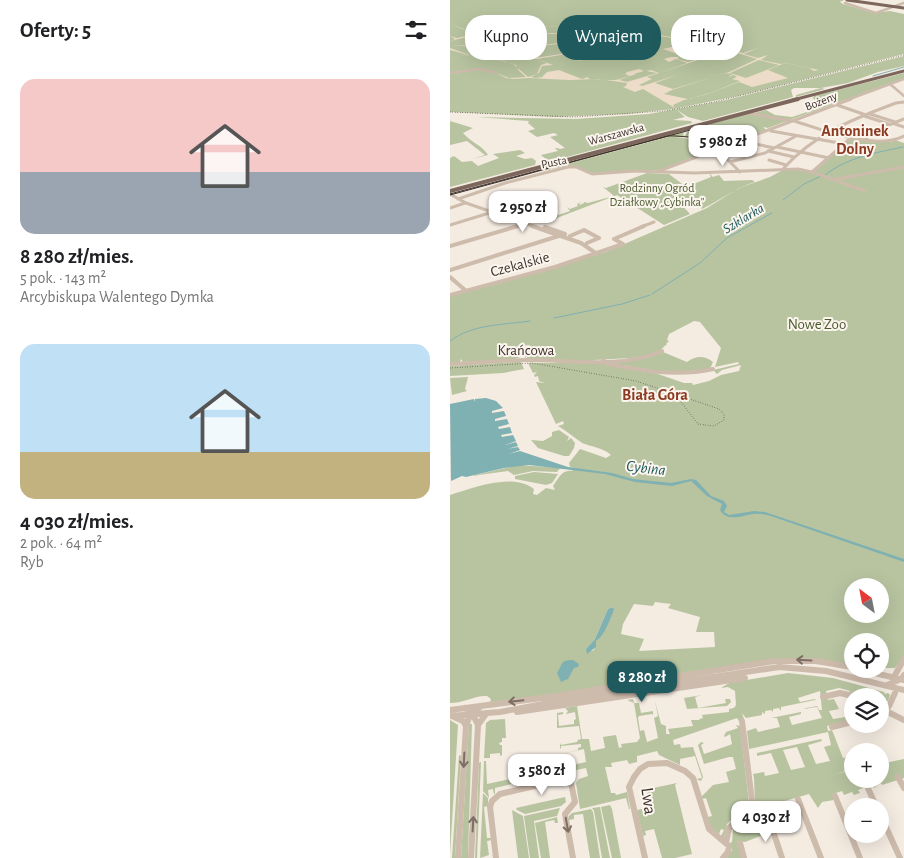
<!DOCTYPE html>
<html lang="pl">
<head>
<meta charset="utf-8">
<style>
  body { margin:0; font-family:"Alegreya Sans",sans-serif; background:#f6f6f6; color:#202124; height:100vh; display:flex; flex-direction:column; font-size:19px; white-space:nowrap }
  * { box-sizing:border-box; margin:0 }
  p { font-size:16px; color:#757577 }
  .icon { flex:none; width:28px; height:28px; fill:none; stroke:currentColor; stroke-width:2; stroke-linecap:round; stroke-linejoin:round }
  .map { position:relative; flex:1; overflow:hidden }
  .side { display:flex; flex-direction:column; background:#fff; width:450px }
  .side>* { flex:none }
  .banner { position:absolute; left:15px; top:15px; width:364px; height:45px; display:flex; gap:10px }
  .needle { width:32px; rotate:328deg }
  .tools { position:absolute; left:394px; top:578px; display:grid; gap:10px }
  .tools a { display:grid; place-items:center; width:45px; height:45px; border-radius:50%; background:#fff; box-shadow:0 5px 20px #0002; font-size:25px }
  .price { position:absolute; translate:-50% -42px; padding:0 11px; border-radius:10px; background:#fff; color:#222; font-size:16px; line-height:32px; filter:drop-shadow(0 1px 2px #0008) }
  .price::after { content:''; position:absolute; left:50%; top:30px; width:15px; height:11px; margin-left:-8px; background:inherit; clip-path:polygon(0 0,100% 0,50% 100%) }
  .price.active { background:#1f5a5e; color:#fff }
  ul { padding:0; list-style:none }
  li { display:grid; align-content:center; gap:10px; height:265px; padding:0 20px }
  li span { display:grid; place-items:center; height:155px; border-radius:15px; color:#555 }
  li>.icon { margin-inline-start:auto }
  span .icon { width:90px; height:90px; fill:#fffc; stroke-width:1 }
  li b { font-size:21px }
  h2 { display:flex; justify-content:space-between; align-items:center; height:60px; padding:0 20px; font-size:21px }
  .pill { padding:0 18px; border-radius:20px; background:#fff; box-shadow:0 5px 20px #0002; font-size:18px; line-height:45px }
  .pill.active { background:#1f5a5e; color:#fff }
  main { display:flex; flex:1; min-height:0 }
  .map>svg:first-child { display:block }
</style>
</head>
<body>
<main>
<section class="side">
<h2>Oferty: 5<svg class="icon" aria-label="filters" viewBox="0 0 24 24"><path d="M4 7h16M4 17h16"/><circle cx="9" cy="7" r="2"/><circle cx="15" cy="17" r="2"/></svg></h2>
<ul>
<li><span style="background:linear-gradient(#f6c9c9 60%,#9aa5b1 0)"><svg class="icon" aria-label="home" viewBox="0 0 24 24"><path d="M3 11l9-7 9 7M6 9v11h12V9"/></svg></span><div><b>8 280 zł/mies.</b><p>5 pok. · 143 m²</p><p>Arcybiskupa Walentego Dymka</p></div></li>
<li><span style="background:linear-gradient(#bfe0f5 70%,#c2b280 0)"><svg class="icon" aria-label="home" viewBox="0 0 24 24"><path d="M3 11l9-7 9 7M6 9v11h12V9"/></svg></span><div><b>4 030 zł/mies.</b><p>2 pok. · 64 m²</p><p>Ryb</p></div></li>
</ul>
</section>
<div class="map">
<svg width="454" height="858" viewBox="0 0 454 858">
  <rect width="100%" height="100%" fill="#f4ebe1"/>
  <path fill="#b8c4a0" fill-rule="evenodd" d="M0,0H394L390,2L393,4L424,13L440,11L454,14V54L288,96L223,109L177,114L105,117L0,112Z
    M454,56V66L428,72L398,83L371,88L375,89L346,97V95L371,88H344L341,90L343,97L253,121L238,117L227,110L235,117L223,120L241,121L242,123L95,163L98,161L91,155L108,151L105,148H107L110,149L115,148L100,137L108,135L104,133L87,137L78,131L85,129L78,123L79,121L27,117L126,119L199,114L276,100Z
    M454,73V78L318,128L313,127L316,130L281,144L265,134L269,132L265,128L267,127L258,124L295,114L301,115L300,114L316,110L325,115L342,117L369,108L370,105L363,98L364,96Z
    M0,121L23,128L13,133C20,142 32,145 38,155L22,159L35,155L17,141L0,145Z
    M256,124L258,126L223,134L234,132L233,135L235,136L237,132L255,127L263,129L264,132L261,133L262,130L261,132L259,130L258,133L245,137H226L240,139L264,134L268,137L265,139L277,146L210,170L143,173L120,166L95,170L222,136L96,167Z
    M403,137L441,142L445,140L454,143V166L385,179L364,172Z
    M70,150L75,153L66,156L75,159L82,158L86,161L85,165L0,187V158L4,156L12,162L22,161L28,166L49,158L43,154Z
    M454,167V656L445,668H430V641H402V665L360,658H329L90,696L40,702L41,699L37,696C25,695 15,703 0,703V495C22,488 63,472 84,489L83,494L87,495L96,488L105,490L103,486C108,479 112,469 122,471L124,468L120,467L119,463L130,449L156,458L161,455C153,447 136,446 131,442C123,437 117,431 108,426L114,424L113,421L106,424L86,382L95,383L89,381L88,376L85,377L84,375L87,372L83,373L78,363H151L208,374L234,383H242L243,385L259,381L271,375L289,371L291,365L272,370L267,374L263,370L289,364L288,362L265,367L271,348L250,322L244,321L219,334L217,340L219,341L216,344H217L206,354L181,358L125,361L77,358V356L75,358L74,354L82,347L79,345L70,346V357L65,359L13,362L11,359L10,362L0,363V296L156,252L257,208L289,188L320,177L333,170H352L381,179ZM402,586H430V614H402ZM205,602L221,604L218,608L250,617L246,632H264L265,647L189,651L194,639L171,634L173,624L184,604L203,606ZM162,607H163C162,618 154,635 146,641L144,650L141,651L136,649L145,639L158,609Z
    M197,173L219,174L236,187L261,177L259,173L263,177L269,175L274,181L302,180L305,182C285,188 271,200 252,209L242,198L228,201L240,214L214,225L167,195L99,221L91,214L95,213L102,217L120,211L117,207L120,209L128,206L127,204L132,202L129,204L130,205L134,203V202L138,203L164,196L153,187L156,188Z
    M213,352L237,362C246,356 254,355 263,362L260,369L223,373L158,363L197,358Z
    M64,362H71L74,369L53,373L0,376V366Z
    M18,377L15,389L17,391L2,395L0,378Z
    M109,430L119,437L117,441L121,438L125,443L124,448L119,456H114L88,448L81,440L93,441L102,436V432Z
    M69,465L110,468L107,472L83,471L64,475L58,471L21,476Z
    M84,472L108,474L102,483L96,485L65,479V476Z
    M338,673L383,678L434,692L435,694L438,693L440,695L438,701H432L430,704V696H413L411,694L409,696L399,694L400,691L389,688L376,691L378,700L384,699L389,709L379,711L383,719L402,716V720L377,726L378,731L382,730L393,758L402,756V769L386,774L402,770V779H430V764L454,759V778L432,785L431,783L424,788L422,785L408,790L410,793L404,795L402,792L394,795L392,791L386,793L384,800L372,802L368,808L359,794L331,802L338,815L318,819L321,830L317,826L311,828L313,835L295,842L287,841L292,858H277L282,850L280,843L282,842L283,828L305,807L315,810L305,806L304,778L303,774L314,772L315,776L329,773L321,753L307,756V753L371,739L372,741L358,745L366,764L380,761L374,747L381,745L378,732L299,749L297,731L306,728L308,732L330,727L327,718H321L351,712V714L339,717L342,725L372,718L367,707L352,709L367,706L369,710H372L370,691L348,698L350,702L365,699L366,701L365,700L331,707V711L329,708L323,709V712L321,710L315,711V714L312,712V715L296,718L292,713L294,719L289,721L287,718L223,740L224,745L230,744L231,748L243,747L253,777L251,781L246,779L252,778L245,756L230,759V765L209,755L207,751L187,756V762L179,764L177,760L161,763L162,767H155L161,793H165L166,795L177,792L180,809H179L176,798L130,809L126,783L129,779L138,776L136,768L117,772V776L116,772L77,781L78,786L75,787L74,781L45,788V794H44L43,789L38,790L39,798L33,791L34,761H36L37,784L136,762L134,749L107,755L128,750V748L131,747V744L111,746V749L110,748V743L111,745L127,742L128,740L131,739L129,726L107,728V713L113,712V714L108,715L109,726L124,724V720L126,719L125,712L116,714L118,711L115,708L127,706L132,739H139L141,751L155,748L153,737L166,735L169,748L172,747L171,744L187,742L190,738L184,703L177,700L183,699L184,703H189L191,713L203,711V715L202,714L189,716L188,718L190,731L194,730L197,742L208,738L204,718L208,716L205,701L211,724L216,726V734H220L218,729L243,726L241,720H250L249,719L253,718L252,715L279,712V709L284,708L286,705L285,691L278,687L271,688L279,683ZM347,747L355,767L341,770L333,750Z
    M252,695L245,697L248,708L276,703L275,699H280L281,702L277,706L237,709L234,698Z
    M55,719L56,738H52V742L49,743L50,745H52V755L50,756V753L40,754V758H34L36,723L40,720Z
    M0,720L8,725L0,854Z
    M19,724H22L18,858H11Z
    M286,725L290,726L299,803L277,824L274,838L271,836L274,830L271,829L269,834L261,829L258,817L262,816L256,798L252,799V796L263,785L279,782L276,772L286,769L283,757H279L254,764L248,745L251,742L254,743L251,745L254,754L280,745L282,744L280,734L275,737L274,736L276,732L288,728Z
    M9,755L11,756L5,858H2Z
    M31,762L27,858H25L29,763Z
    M227,783L225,785L242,854L225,858H212L204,829L195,831L196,835L193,836L187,810L192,809L193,811L201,809L197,791L194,790Z
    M33,793L38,798V806L34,807L37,838H41L42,840L37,841L39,855L30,858Z
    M115,797L116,802L111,806L75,814L67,810L66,808Z
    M160,805L162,809L171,858H162L151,807Z
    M150,807L160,858H152L144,811L142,808Z
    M110,808L107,816L84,821L89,858H80L74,816Z
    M141,809L143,812L150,858H140L133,814L124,815V819L119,820V816L122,813Z
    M62,810L73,816L79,858H68Z
    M107,817L108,823H105L104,820L95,822L100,858H91L85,823Z"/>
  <path fill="#ecdcc8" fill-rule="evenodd" d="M0,24L14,29L22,35L64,25L134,27L190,31L272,47L283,43L274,48L293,53L308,48L294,54L308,58L318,55L311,60L331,64L336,63L369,70L364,71L359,68L335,63L318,70L338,78L302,87L289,82L258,94L234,100L223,105L225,108L193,89L185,92L173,87L176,86L177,83L149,79L119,80L79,78L64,79L56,78L46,73L59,78L76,77L69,71L66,65L55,61L20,55L0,57L18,55L0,50V48L20,55L36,53L31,48L25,47L16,53L24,47L0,45L25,46L28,44L21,36L0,41L5,39L0,36L7,38L20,35L15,30ZM92,26L129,27L132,28L128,34L101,33L76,37L67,28ZM64,27L75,37L30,44L23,36ZM133,28L189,32L243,42L213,49L245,60L238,62L227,59L229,57H221L214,59L219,62L226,59L237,63L209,73L201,70L196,71L207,73L177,82L169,80L186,74H184L194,71L189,69L177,72L175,74L180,76L166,80L139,79L138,77L132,79L109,70L97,72L92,77L86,78L81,77L89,73L92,66L103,65L87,59L117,54L131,59L127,61L137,59L118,53L84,58L97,63L91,65L87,74L78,77L62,63L23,55L123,42ZM95,34H107L127,35L123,41L86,46L77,37ZM75,37L84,46L60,50L33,47L30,45ZM258,45L269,48L247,60L230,54ZM271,48L307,59L279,72L223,89L205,83L227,75L192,86L189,85L202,79L197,77L254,58ZM309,60L329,65L296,78L280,73ZM275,73L283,74L277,77L284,75L287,77L282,79L290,81L260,93L238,99L214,94L222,90Z"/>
  <path fill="#7fb0b2" d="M36,398L46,401L53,408L42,411V413L54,411L56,416L45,419V421L57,419L59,424L48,427L49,429L60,427L62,433L51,435L52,437L63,435L66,441L55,445L66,442L68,446L57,449L68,447L70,450L59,454L70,451L118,467L162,473L183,479L221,483L241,479L246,480L261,496L274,501L277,506L274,512L279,515L304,511L315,512L454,559V562L321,516C316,515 310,513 304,514C293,515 277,523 270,510L272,504L257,496L241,481L222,486L185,482L155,474L79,465L54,468L16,477L12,476L1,481L0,404L24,399L25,402V399Z
    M162,607L164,609C161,618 154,637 146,641V647L137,654L136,649L145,639L158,609Z
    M123,660L129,664L128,667L124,668L118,679L111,682L107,673C113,665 109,660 123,660Z"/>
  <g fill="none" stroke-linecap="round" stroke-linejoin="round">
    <path stroke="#7fb0b2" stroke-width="1" d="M423,76L454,67
      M375,175C398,157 425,153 453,147
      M333,200L354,184L371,176
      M202,294L250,263L277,238L322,213
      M104,318L172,304L200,295
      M0,341C22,324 53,325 80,321"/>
    <path stroke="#cdbbac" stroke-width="2.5" d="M395,3L426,13L454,3
      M0,73L30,69L47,73
      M440,84L454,96
      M397,100L454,79"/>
    <path stroke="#cdbbac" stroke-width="3" d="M387,105L416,115
      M297,113L342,121
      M420,114L445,122
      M414,116L439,124
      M344,121C374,130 424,151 454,136
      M442,123L454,127
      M321,131L395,144
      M416,139L424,131L454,119
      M292,141L324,148
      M327,147L379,158
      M268,150L290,172
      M318,151L344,157
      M319,160L336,165
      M280,162L315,153L346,136
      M333,169C364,134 403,119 446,103L454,102
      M209,171L401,99
      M362,172L403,136
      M386,179L454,167
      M0,194L16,203L86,227
      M8,199L55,183L118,167H126L142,174L185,171L245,173L348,169L362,172L415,191
      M0,208L15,203
      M0,225L49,210
      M64,227L75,224
      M191,227L204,222"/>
    <path stroke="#cdbbac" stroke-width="4" d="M82,226L131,243L147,254
      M120,236L134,230L149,238L137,243
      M173,244L164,239L194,226
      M0,246L68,226
      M0,270L115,234L95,227
      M0,277L15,290
      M0,295L105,267L173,244
      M153,360L157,364C193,371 227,377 263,369
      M0,364C26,363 52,360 78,360C121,360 171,369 212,351"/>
    <path stroke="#cdbbac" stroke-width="6" d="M408,669L454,680
      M444,677L454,659
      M437,685L451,679L454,675
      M373,697L390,693L403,696
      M15,708L23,715L28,725L21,858
      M430,708L454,720
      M0,710L99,697L324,661H366L402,667
      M67,712L295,678
      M430,714L439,706L445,693
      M0,716L50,712L120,699L329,667L376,671L454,690
      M4,717L13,721L16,726
      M28,725L36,714
      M382,727L402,722
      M448,777L454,788
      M417,786L426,806
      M385,796L410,858
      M348,799L371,858
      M430,814L450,858
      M320,822L332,858
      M276,843L279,828L299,809L302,801L292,721
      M290,843L294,858
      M8,858L16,726L20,715L30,707
      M46,858L40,807L42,801L50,794L115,779L121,783L125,802L115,814L123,858
      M195,858L179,787L184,777L190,769L198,764L217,763L235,771L243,778L259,829L279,846L278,852L273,858"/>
    <path stroke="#7d675c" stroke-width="3" d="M397,0L454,8
      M343,100L454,71"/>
    <path stroke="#7d675c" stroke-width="4" d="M0,191L348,99"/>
    <path stroke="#3b302b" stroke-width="1" d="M0,194L248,128L258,127L264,130C251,142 234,135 218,136L0,195"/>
    <path stroke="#3b302b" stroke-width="1" stroke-dasharray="0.5 2" stroke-linecap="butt" d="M0,112L124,117L214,111L264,102L454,55
      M0,368L82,363L186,381L222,393
      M211,388L222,393
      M222,393L269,409L274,414V420L264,426L248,424L228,398Z"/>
  </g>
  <defs><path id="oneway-shaft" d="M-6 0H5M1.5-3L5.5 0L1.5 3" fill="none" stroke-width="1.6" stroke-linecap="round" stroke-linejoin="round" transform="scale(1.25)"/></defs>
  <g stroke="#7d6f65">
    <use href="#oneway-shaft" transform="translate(354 660) rotate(-177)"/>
    <use href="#oneway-shaft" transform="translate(66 701) rotate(174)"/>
    <use href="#oneway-shaft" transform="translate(14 760) rotate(93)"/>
    <use href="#oneway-shaft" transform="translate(23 824) rotate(-87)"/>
    <use href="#oneway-shaft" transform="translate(117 825) rotate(80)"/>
  </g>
  <g text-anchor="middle" stroke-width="4" stroke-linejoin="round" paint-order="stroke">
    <g font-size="12" fill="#3b302b" stroke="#fbf5ee">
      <text transform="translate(371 101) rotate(-21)" y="4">Bożeny</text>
      <text transform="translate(166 134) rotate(-15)" y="4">Warszawska</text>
      <text transform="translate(104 162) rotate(-11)" y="4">Pusta</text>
    </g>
    <g font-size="12" fill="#4a5a2e" stroke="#fbf5ee">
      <text x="207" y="192">Rodzinny Ogród<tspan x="207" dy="14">Działkowy „Cybinka”</tspan></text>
    </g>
    <g font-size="14" font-style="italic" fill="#1f5a5e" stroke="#fbf5ee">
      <text transform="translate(293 218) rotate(-31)" y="5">Szklarka</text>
    </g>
    <g font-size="15" fill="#3b302b" stroke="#fbf5ee">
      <text transform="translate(70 264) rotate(-15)" y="5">Czekalskie</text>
      <text x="76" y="355">Krańcowa</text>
    </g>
    <g font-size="15" fill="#4a5a2e" stroke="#fbf5ee">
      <text x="367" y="329">Nowe Zoo</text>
    </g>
    <g font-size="16" font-weight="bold" fill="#8c3b22" stroke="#fbf5ee">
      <text x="405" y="136">Antoninek<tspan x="405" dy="18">Dolny</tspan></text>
    </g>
    <g font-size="16" font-weight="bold" fill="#8c3b22" stroke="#fbf5ee">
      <text x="205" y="400">Biała Góra</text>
    </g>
    <g font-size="16" font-style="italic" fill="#1f5a5e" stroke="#fbf5ee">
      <text transform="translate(196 467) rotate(7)" y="6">Cybina</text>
    </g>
    <g font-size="18" fill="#3b302b" stroke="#fbf5ee">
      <text transform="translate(199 801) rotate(82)" y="6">Lwa</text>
    </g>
  </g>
</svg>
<div class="tools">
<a><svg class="needle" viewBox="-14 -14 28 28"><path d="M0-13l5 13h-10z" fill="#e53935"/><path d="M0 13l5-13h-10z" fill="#757577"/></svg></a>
<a><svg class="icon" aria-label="locate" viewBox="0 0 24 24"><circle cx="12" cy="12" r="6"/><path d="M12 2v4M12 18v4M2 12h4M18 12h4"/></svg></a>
<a><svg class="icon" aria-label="layers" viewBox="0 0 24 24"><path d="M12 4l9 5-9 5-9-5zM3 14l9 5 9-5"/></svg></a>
<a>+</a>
<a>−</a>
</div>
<b class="price" style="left:273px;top:167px">5 980 zł</b>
<b class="price" style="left:73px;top:233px">2 950 zł</b>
<b class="price active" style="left:192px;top:703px">8 280 zł</b>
<b class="price" style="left:92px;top:796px">3 580 zł</b>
<b class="price" style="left:316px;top:843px">4 030 zł</b>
<div class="banner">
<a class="pill">Kupno</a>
<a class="pill active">Wynajem</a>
<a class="pill">Filtry</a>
</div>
</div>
</main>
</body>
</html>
